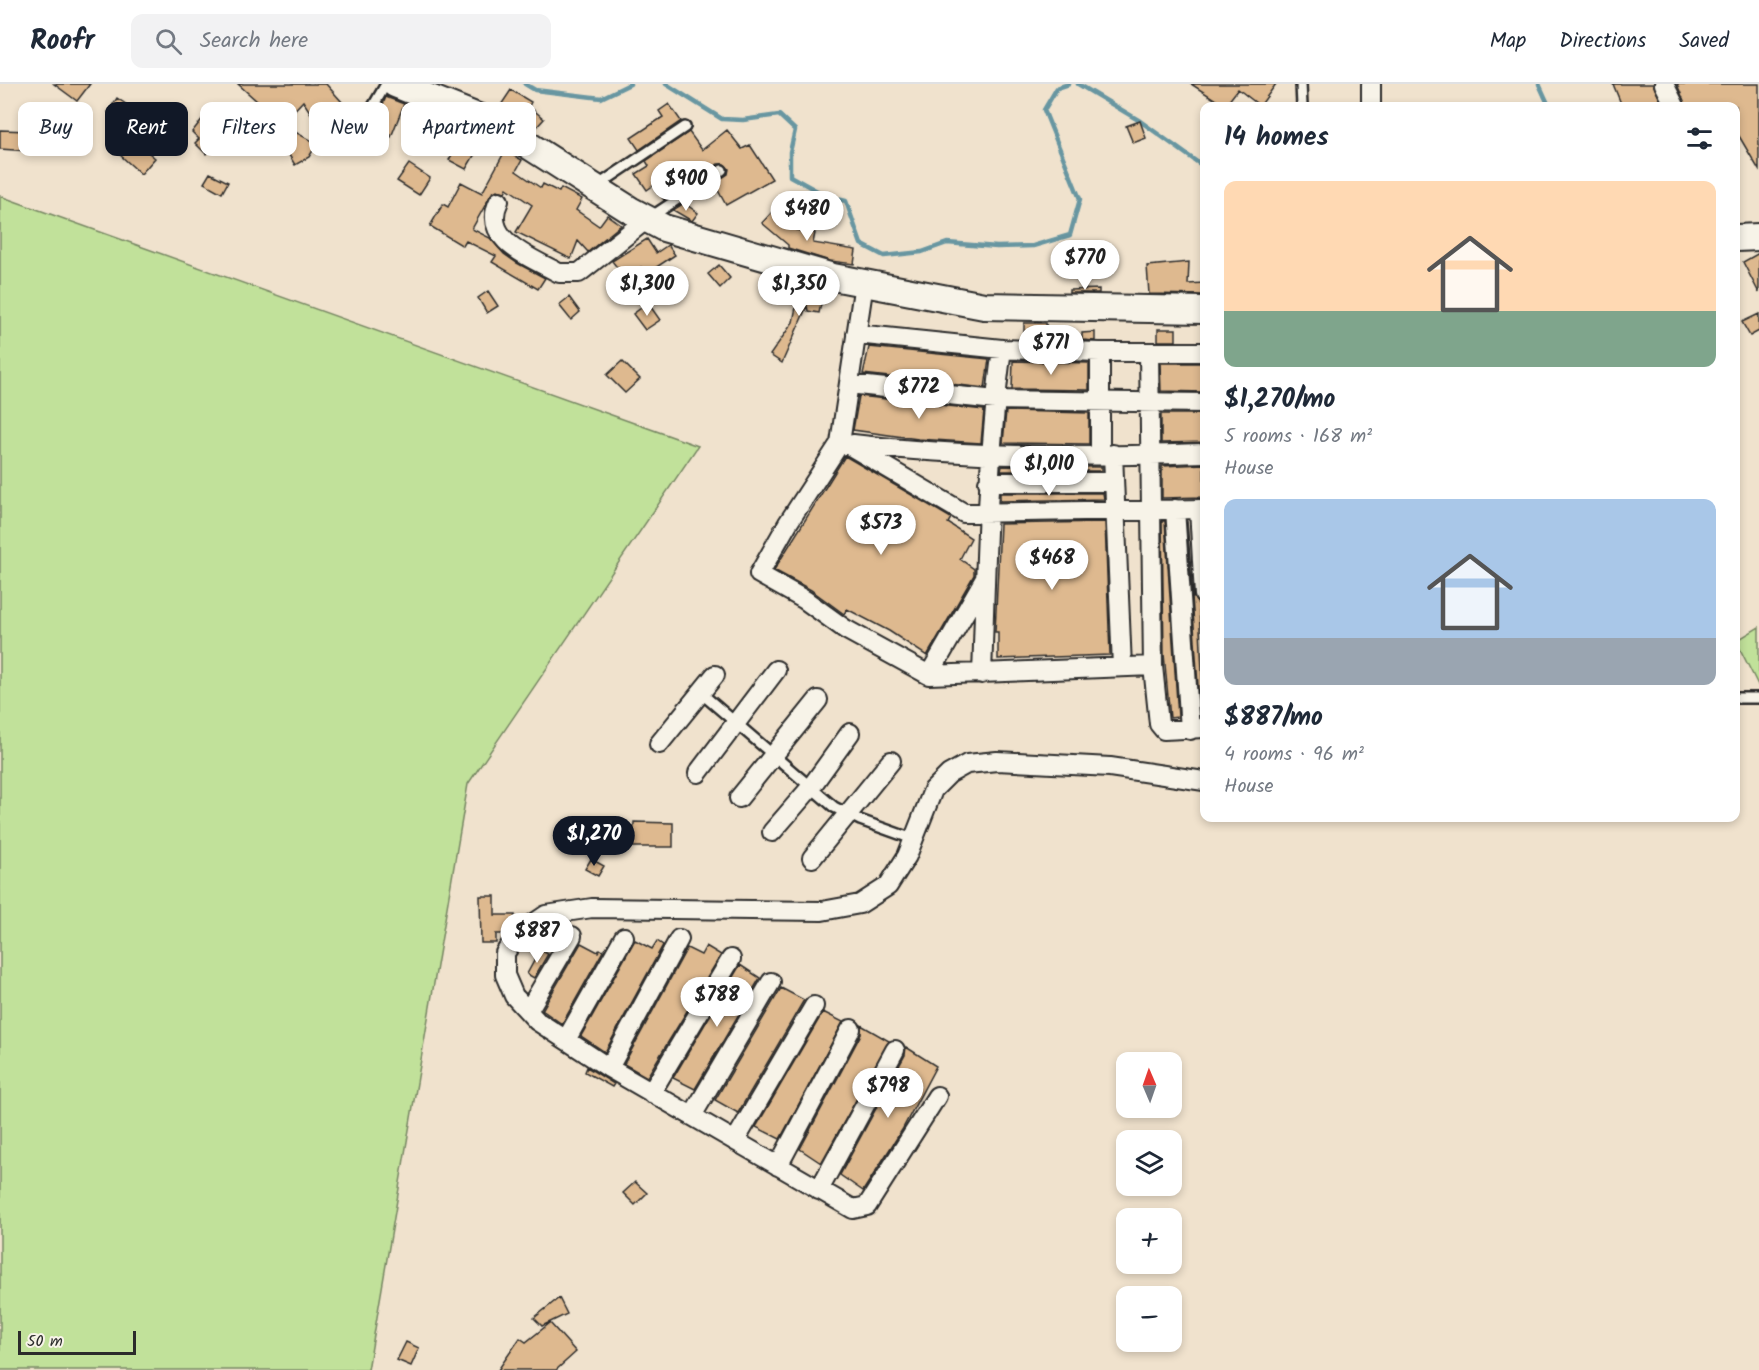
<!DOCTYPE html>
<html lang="en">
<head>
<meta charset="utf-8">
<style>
  body { margin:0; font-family:Kalam,sans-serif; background:#f2f2f3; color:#1f2937; height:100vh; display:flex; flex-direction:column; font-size:22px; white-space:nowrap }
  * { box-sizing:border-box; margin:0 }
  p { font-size:20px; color:#747a83 }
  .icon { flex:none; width:33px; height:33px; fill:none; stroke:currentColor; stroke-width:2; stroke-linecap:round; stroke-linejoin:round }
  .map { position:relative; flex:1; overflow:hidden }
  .drawer { position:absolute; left:1200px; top:18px; width:540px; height:720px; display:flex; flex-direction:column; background:#fff; border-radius:12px; box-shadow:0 3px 9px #0003 }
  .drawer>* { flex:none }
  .guide { position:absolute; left:18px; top:18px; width:570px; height:54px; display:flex; gap:12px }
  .needle { width:39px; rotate:358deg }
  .fabs { position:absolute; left:1116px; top:968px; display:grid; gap:12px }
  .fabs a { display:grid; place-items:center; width:66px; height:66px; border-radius:12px; background:#fff; box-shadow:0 3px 9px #0003; font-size:30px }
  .scale { position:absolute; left:18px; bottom:15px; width:118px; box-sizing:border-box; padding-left:6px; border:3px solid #2b2b2b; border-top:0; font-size:16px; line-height:21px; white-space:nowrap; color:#2b2b2b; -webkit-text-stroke:4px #f7f3e8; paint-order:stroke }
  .price { position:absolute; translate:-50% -51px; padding:0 14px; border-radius:21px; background:#fff; color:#222; font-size:20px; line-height:39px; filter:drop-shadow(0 2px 3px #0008) }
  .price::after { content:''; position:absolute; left:50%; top:36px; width:18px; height:14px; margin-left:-9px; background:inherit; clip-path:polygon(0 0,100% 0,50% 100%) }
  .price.current { background:#111827; color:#fff }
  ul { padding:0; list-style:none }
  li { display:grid; align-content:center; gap:12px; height:318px; padding:0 24px }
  li span { display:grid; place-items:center; height:186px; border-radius:12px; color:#555 }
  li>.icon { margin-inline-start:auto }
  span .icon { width:108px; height:108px; fill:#fffc; stroke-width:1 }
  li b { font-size:26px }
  h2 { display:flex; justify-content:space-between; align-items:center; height:72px; padding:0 24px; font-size:26px }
  .tag { padding:0 21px; border-radius:12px; background:#fff; box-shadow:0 3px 9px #0003; font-size:21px; line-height:54px }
  .tag.current { background:#111827; color:#fff }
  header { display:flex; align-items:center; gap:36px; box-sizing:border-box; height:84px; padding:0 30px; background:#fff; border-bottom:2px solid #e0e1e3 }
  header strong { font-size:28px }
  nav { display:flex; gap:33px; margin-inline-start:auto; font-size:21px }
  .search { width:420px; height:54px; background:#f2f2f3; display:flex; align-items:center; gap:15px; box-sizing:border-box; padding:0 21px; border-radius:12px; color:#747a83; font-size:22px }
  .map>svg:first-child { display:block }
</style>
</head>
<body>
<header>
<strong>Roofr</strong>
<div class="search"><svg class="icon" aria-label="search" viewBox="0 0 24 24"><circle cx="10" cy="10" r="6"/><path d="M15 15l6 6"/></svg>Search here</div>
<nav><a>Map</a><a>Directions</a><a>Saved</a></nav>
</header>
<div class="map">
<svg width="1759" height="1286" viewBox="0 0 1759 1286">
  <rect width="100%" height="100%" fill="#f0e2cd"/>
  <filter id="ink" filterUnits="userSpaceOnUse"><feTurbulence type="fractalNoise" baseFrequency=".0167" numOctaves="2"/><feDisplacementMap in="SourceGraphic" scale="12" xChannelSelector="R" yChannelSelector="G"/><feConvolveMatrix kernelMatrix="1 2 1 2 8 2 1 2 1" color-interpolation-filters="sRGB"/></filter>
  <g filter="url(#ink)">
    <path fill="#c1e19a" stroke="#768662" stroke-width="1.5" d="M0,112L698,362L468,700L368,1286H0Z
      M1759,543V603L1736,557Z"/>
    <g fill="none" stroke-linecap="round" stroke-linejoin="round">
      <path stroke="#6796a1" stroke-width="4.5" d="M525,0L535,6L601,14L630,0
        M666,0L722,35L743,36L779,31L795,46L790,68V92L828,113L846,117L861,160L884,172L922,168L947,159L997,163L1033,162L1070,151L1080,115L1044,26L1057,4L1069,0
        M1078,0L1140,37L1204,83
        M1539,0L1549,22"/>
    </g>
    <path fill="#deb98f" stroke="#2b2b2b" stroke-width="1.5" d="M54,0H90L77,17Z
      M238,0H326L342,18L317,39L303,17L284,37L295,48L317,60L309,73L295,81L286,66L258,37L268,27Z
      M1191,0H1276L1260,22L1238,5L1225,22Z
      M1613,0H1653L1663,22H1622Z
      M1677,0H1759V86L1736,47V22H1686Z
      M511,6L531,18L529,22L544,35L534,46L520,35L519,37L499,24Z
      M386,13L404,20L391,53L372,46Z
      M117,14L133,25L124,38L108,28Z
      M669,20L681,37L639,66L631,54L663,33L659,27Z
      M211,24L228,36L212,58L215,60L206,70L195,59L199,55L192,48Z
      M1140,37L1146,54L1133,59L1126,42Z
      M0,46L29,47L28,67L0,65Z
      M727,46L742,65L750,61L772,95L726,121L714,99L728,90L729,85L724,80H718L664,116L654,101L647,106L636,90L649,82L646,77L689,48L702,66Z
      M461,55L478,65L466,85L449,76Z
      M130,60L139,68L143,64L155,74L141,90L120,71Z
      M505,67L522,76L516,87L541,104L543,100L559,108L561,104L582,115L576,126L599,142L607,131L621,141L588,168L578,157L571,175L516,148L532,121L507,104L505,108L497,106L492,109L472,145L490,154L504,170L517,179L545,194L538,205L492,178L496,172L466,157L463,162L430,142L443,120L448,123L461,98L482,109Z
      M409,80L430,94L419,111L397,97Z
      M210,89L228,98L222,109L204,99Z
      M684,119L698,129L692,137L673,126Z
      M773,127L796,146L815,149L813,159L856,166L854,180L830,177L788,164V161L762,139Z
      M647,155L656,169L668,161L675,171L646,190L641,183L626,195L612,177Z
      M1759,169V209L1743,178Z
      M1189,178L1188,200L1204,199V211L1149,210L1147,182Z
      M719,181L730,194L720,204L708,190Z
      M801,199L824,206L819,229L808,227L807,222L782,279L770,271L793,238Z
      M1099,205V209H1069V206Z
      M488,207L498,222L487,229L478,214Z
      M569,213L580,228L571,236L559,221Z
      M648,219L660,236L645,246L633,230Z
      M1759,230V247L1750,252L1742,238Z
      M1024,239H1046L1047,255L1024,254Z
      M1158,245H1176V257H1158Z
      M1095,248V257L1082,256V249Z
      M869,263L989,275L985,304L863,290Z
      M622,277L640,295L625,309L607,291Z
      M1013,277L1089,279V306L1012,305Z
      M1160,279H1204V308L1161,307Z
      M859,312L984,326L981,359L918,355L853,346Z
      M1006,327L1089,329V360L1003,359Z
      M1161,330H1204V358L1161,359Z
      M845,372L951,434L948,439L971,454L960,475L974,485V491L927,572L889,547L847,525L844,530L811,506L774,486Z
      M1204,380V413L1162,414V382Z
      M1002,382L1102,383V387H1001Z
      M1000,409H1103L1104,415L1000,417Z
      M1162,437H1165L1178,633L1170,634L1164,570Z
      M1187,437L1193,512L1199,521L1204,631L1200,632Z
      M1105,438L1110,571L998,575V548H995L1000,440Z
      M634,738L673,739V763H633Z
      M591,775L604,782L598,792L585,785Z
      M480,812H495V831H515L514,839L505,850H496V859H481Z
      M635,856L652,865L657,857L663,861L605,968L581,952Z
      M581,859L598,868L600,865L603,867L562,940L542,926Z
      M706,862L721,871L647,993L624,980L687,864L701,871Z
      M540,866L548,870L534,894L527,890Z
      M740,881L760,894L695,1005L673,994Z
      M781,904L804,916L738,1029L715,1016Z
      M823,928L843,938L780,1055L756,1043Z
      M861,941L889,957L821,1079L800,1065L861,950Z
      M906,963L936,982L902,1046L863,1107L840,1091L905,971Z
      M587,983L614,1000L612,1003L585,988Z
      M635,1098L647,1109L635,1121L623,1109Z
      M559,1214L567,1230L542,1242L534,1234Z
      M550,1239L576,1268L556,1286H498L520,1254L526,1258Z
      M406,1258L419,1264L411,1282L397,1276Z"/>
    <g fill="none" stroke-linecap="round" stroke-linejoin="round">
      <g stroke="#2b2b2b" stroke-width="14">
        <path id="lane" d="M1301,0L1302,22
          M350,62L386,0
          M597,102L685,43
          M649,134L722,86
          M701,609L834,723L860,736L913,755
          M1736,614H1759"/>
      </g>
      <g stroke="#2b2b2b" stroke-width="22">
        <path id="street" d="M1664,0L1675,22
          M1371,22V0
          M499,117C480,156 532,174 559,189H579L647,135
          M864,199L840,359L788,439L759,490L805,516L845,545L929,591L1153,582
          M856,250L1002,265L1100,268V370
          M1100,268H1204
          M1149,268L1153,582L1159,640L1164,646L1204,644
          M849,300L995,316L1204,319
          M845,359L964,429L1204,425
          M853,360C970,374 1087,373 1204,369
          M1113,370L1122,583
          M988,398H1114
          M1175,425L1190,646
          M1199,425L1204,511
          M982,590C986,481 987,373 1002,265
          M929,591L984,496
          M659,660L715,591
          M698,689L776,586
          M739,714L818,616
          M772,748L811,703L850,649
          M812,774L891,677
          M528,927L572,852
          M566,956L624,853
          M609,984L679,855
          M651,1009L731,875
          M937,1012L867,1122L853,1125L609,984L537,937L514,912L505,891V869L518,850L546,831L592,824L822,827L860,820L888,802L907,772L933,706L949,690L967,680L997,677L1110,683L1204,697
          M692,1032L771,898
          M735,1057L814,922
          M778,1082L851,945
          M819,1106L895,966"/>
      </g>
      <g stroke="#2b2b2b" stroke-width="30">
        <path id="secondary" d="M395,0L495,40L630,126L664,144L833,193L984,222L1204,226
          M1736,154L1759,153"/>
      </g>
      <use href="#lane" stroke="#f7f3e8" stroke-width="9"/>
      <use href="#street" stroke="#f7f3e8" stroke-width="18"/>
      <use href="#secondary" stroke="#f7f3e8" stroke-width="26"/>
    </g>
  </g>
</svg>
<div class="fabs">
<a><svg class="needle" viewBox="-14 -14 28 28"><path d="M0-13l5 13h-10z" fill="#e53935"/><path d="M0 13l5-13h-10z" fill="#747a83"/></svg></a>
<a><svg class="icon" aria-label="layers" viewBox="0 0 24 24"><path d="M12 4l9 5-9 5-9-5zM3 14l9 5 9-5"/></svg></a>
<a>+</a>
<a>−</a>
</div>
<div class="scale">50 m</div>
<b class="price" style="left:686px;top:128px">$900</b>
<b class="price" style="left:807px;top:158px">$480</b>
<b class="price" style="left:1085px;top:207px">$770</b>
<b class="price" style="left:647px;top:233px">$1,300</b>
<b class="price" style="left:799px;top:233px">$1,350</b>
<b class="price" style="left:1051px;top:292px">$771</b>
<b class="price" style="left:919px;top:336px">$772</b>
<b class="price" style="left:1049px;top:413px">$1,010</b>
<b class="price" style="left:881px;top:472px">$573</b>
<b class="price" style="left:1052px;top:507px">$468</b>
<b class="price current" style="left:594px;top:783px">$1,270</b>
<b class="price" style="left:537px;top:880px">$887</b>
<b class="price" style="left:717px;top:944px">$788</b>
<b class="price" style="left:888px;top:1035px">$798</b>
<div class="guide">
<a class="tag">Buy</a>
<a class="tag current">Rent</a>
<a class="tag">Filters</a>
<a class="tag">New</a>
<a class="tag">Apartment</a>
</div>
<section class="drawer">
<h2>14 homes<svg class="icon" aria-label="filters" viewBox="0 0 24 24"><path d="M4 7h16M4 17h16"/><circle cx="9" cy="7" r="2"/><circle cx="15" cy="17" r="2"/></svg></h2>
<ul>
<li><span style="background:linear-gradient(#ffd9b3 70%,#7fa58c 0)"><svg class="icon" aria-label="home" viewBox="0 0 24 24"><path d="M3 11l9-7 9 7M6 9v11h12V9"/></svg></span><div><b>$1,270/mo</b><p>5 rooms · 168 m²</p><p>House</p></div></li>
<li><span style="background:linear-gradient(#a9c7e8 75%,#9aa5b1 0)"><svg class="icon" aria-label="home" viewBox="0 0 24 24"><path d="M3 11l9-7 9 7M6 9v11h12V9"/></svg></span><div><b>$887/mo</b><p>4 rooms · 96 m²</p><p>House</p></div></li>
</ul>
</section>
</div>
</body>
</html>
